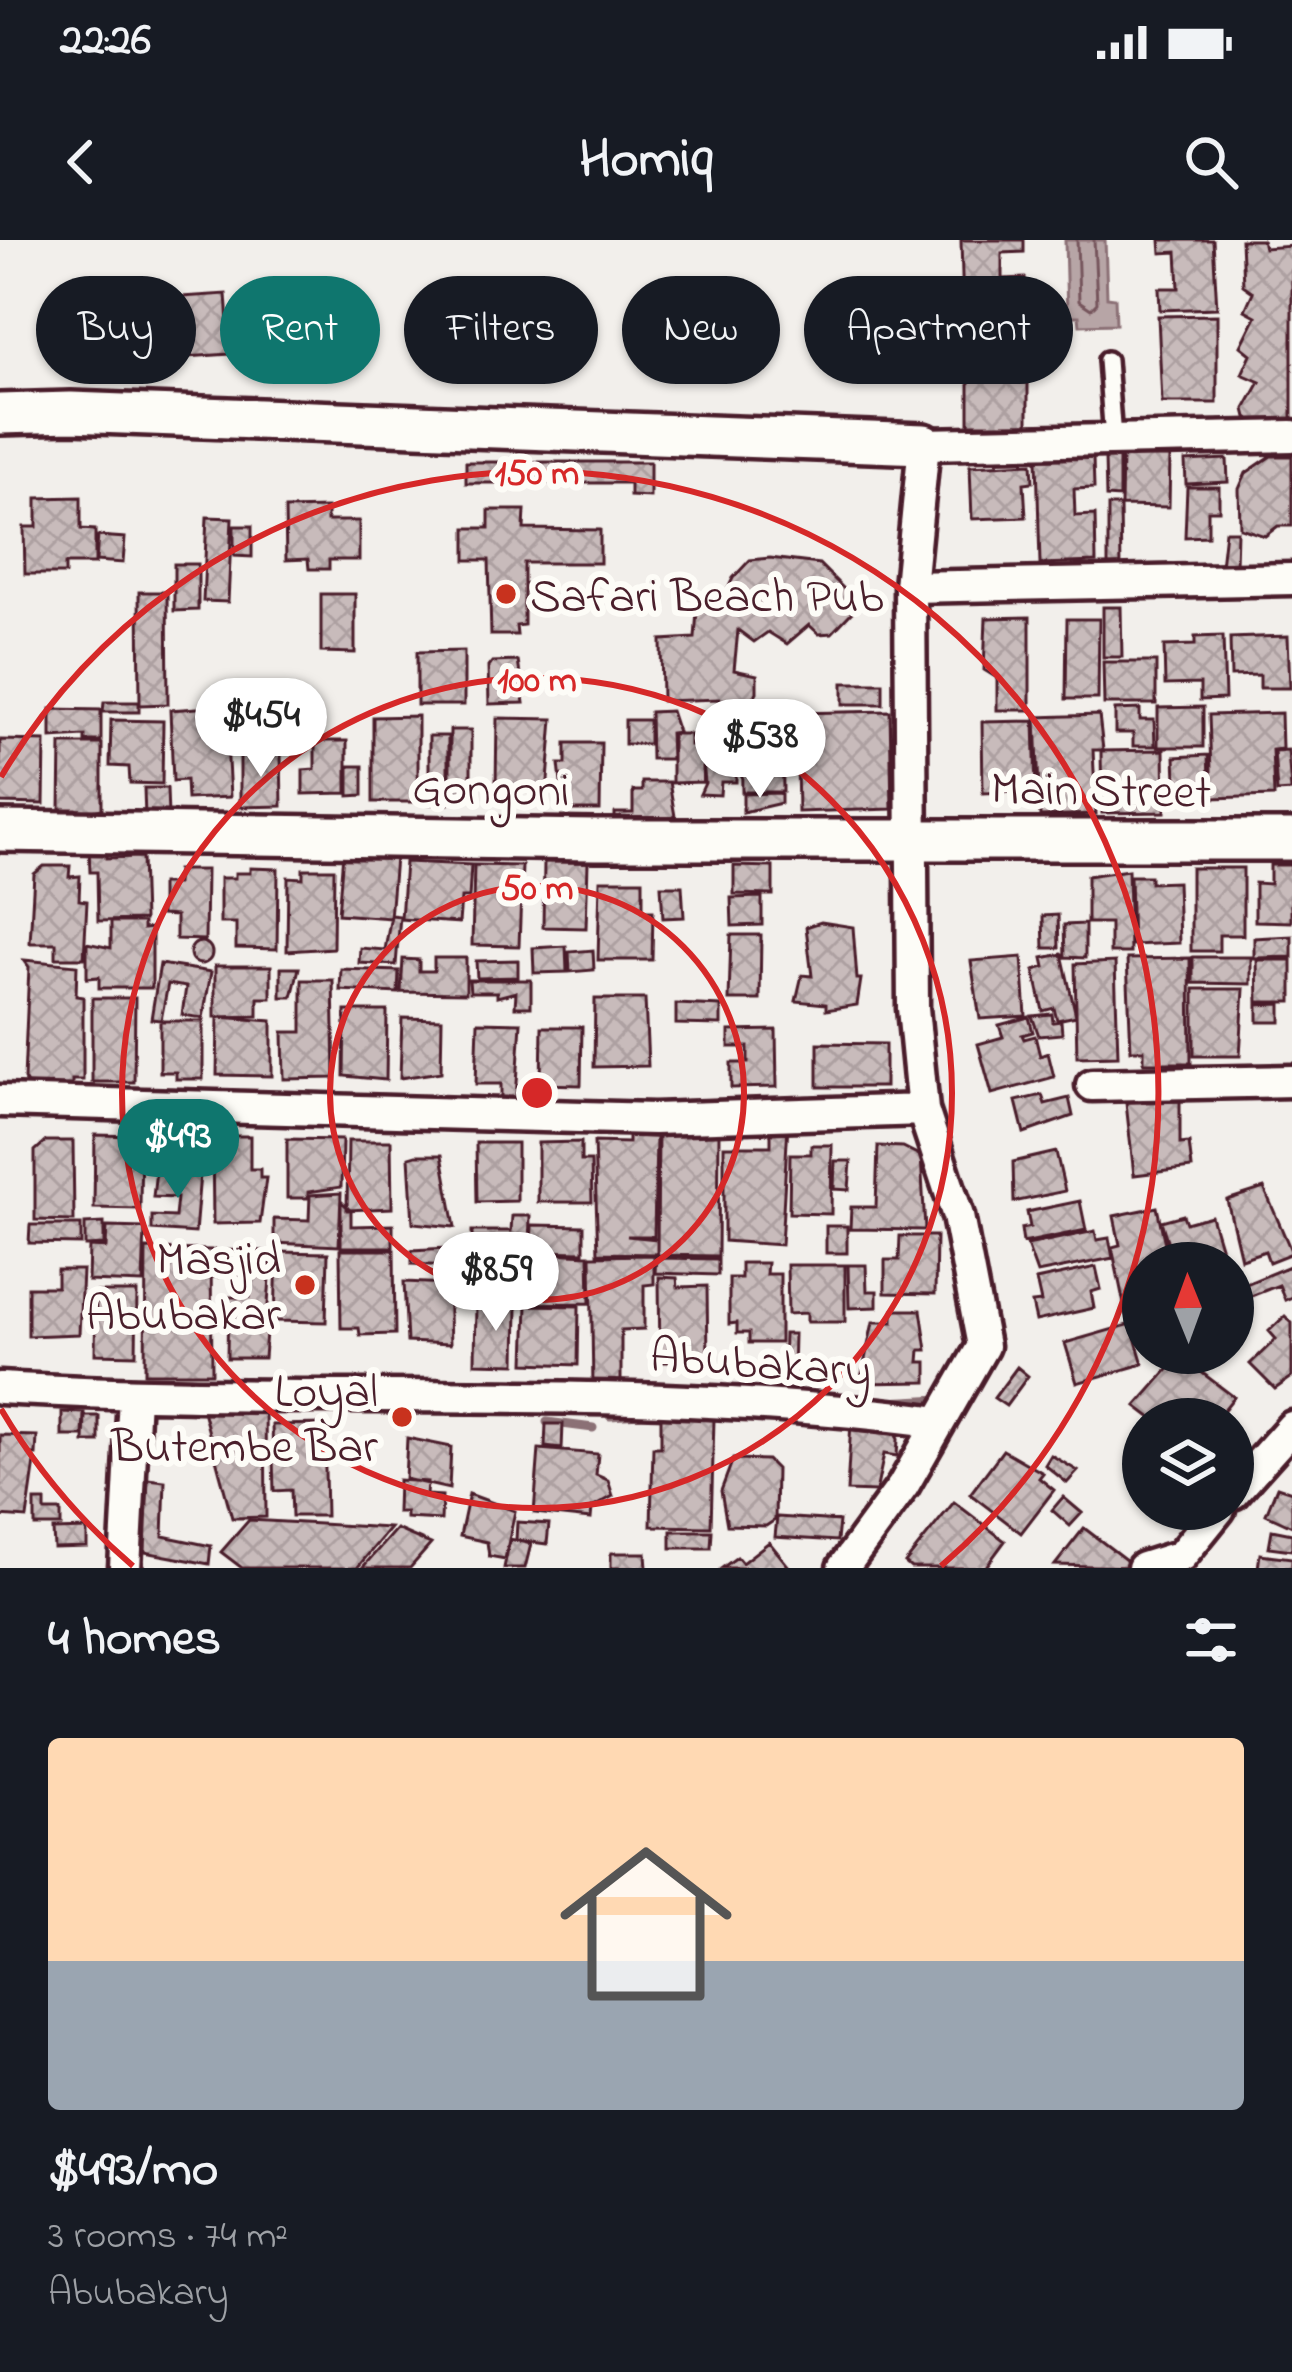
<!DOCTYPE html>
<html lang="en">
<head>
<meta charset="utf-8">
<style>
  body { margin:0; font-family:"Indie Flower",sans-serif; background:#20242c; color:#f1f3f6; height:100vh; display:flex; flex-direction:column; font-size:45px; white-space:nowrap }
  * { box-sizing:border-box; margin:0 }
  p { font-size:39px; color:#9ea1a6 }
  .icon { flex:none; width:66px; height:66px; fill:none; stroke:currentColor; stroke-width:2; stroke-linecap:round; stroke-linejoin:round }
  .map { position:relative; height:1328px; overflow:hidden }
  .drawer { display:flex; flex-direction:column; background:#171b24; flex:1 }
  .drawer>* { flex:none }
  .top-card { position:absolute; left:36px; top:36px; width:1221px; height:108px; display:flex; gap:24px }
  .needle { width:78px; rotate:359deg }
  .tools { position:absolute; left:1122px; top:1002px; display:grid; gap:24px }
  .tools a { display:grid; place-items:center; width:132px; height:132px; border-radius:50%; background:#171b24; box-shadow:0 3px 9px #0004; font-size:60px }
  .price { position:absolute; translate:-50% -102px; padding:0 27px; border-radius:42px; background:#fff; color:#222; font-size:39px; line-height:78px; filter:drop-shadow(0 3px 6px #0008) }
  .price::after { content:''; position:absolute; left:50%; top:72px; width:36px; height:27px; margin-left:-18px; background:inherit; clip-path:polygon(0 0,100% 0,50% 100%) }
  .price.active { background:#0f766e; color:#fff }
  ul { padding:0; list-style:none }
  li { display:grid; align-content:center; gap:24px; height:636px; padding:0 48px }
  li span { display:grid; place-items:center; height:372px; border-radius:12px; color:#555 }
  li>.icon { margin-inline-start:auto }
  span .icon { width:216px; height:216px; fill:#fffc; stroke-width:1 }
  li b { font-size:51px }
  h2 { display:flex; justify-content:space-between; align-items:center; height:144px; padding:0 48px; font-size:51px }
  .chip { padding:0 42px; border-radius:54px; background:#171b24; box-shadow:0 3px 9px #0004; font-size:42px; line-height:108px }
  .chip.active { background:#0f766e; color:#fff }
  .status { display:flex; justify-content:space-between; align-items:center; height:84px; padding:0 60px; background:#171b24; direction:ltr }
  .status svg { height:33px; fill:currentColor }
  header { display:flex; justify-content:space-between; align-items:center; height:156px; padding:0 48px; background:#171b24; font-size:54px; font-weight:700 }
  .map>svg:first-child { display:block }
</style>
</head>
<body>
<div class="status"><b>22:26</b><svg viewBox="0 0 49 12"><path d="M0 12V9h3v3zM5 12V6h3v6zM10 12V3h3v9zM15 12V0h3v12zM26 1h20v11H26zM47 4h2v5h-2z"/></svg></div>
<header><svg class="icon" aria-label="back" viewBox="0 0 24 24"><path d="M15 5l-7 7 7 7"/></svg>Homiq<svg class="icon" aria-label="search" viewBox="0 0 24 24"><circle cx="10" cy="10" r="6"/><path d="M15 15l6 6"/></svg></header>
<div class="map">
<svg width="1292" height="1328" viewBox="0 0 1292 1328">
  <defs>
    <pattern id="building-cross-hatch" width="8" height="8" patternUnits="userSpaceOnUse" patternTransform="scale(3)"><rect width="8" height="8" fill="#c8bbbb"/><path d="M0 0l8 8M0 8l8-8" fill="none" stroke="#ada0a1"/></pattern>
  </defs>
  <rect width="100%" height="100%" fill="#f2efeb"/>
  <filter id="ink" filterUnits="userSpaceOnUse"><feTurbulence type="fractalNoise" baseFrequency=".00833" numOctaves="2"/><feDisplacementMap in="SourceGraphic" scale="24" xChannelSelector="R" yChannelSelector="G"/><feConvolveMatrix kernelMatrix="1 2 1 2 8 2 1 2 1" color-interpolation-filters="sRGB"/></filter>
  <g filter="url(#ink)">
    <path fill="#b7a5a6" stroke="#8b6f75" stroke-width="3" d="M1065,0H1105L1107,57L1115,58L1116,84L1080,85L1079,76H1067Z"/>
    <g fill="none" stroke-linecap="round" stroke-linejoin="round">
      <path stroke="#76555c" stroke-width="3" d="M1077,0L1079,61L1091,69L1097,63L1094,0"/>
      <path stroke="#8b6f75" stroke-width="9" d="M887,1162L941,1159
        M610,1176L640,1174
        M547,1182L593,1188"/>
    </g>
    <path fill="url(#building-cross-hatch)" stroke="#4a1f2b" stroke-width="3" d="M961,0H1024V12L1002,13V39L1025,38L1026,70L963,72Z
      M1160,0H1213L1217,68L1160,70L1159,48H1179L1177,12L1161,13Z
      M1241,0H1262L1264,8L1292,6V189L1265,190L1247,177L1245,169L1260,142L1242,134L1251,114L1241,106L1256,76L1245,70L1253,52L1243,45Z
      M226,54L230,114L156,119L152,59Z
      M1217,75V163H1162L1158,76Z
      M969,80L1030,81V105H1007V142L1028,143V184H969Z
      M334,95L335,126L301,127L300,96Z
      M113,104L114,121L78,122V106Z
      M1122,216L1170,217L1169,267L1121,266Z
      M1271,216H1292V286H1278L1265,296L1240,288L1239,249L1246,233Z
      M1093,218L1094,248L1074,249L1075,276L1095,275L1096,322L1040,324L1037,219Z
      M1105,218H1119V258L1106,257Z
      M1227,219L1228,242L1186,244L1185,221Z
      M466,222H650V257L630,256V243H466Z
      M1032,223L1033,242L1024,243L1026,277L972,279L970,226Z
      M1187,247H1219V270H1208V296L1185,297Z
      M81,257V289L95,290V324H65V334H25L24,287H37V258Z
      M1108,266H1120L1121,329H1108Z
      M327,268V281H359V320H329V329H309L308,319L286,320L285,269Z
      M489,270H525L524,289L600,290V323H524V385L516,386L517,395H491L489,320H466V288H489Z
      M207,277L232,278L228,362L203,361Z
      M234,286H252V317L234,316Z
      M1225,291H1237L1236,326H1221Z
      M98,296L125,298L123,323L96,321Z
      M770,318L819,324L853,358L852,372L832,393L819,394L809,385L787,404L768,392L754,402L738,390L734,430L757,435V452L748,467H722L720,459L662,461L661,400L695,398L697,371H731L723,359L733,338L750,320Z
      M174,324H198V370L174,371Z
      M139,352H167L168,464L140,465Z
      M321,354H355V413L321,412Z
      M1103,367H1121L1122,417H1103Z
      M1030,377V470H997V438L984,430L986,378Z
      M1067,379H1099L1098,459H1066Z
      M1223,396L1225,459L1200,460V444L1165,445L1164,406L1195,405V397Z
      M1288,396L1290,448H1260V435L1231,436L1230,398Z
      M464,411V465H417V412Z
      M518,421L524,463L489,464L488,427L492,422Z
      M1103,422H1156V464H1104Z
      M843,443H883V464H843Z
      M104,462H139V472H103Z
      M225,466L230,557L187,559L186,540L173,541L170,470Z
      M1203,467V507H1158V468Z
      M265,468H292V490H265Z
      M51,469L101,470V501H85V496L51,498Z
      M1140,469V480H1154L1155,506H1133V493H1115V470Z
      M671,471L678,492L670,493L671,519H651L650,472Z
      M782,471L783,552H742L741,472Z
      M890,471L892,569L798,572L796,473Z
      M1281,473L1282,509L1272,510L1274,556L1212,558L1209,475Z
      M1099,475L1103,510H1093L1096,574L1040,576L1036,477Z
      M418,476V562H373V477Z
      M497,478L553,479L547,553L501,551L496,547Z
      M111,480L163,481L162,544L130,543L129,527L110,526Z
      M625,480H649V504H625Z
      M1034,481L1036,551L983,553L982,482Z
      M450,490H471V556H450Z
      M672,494H690V505H703V542L672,543Z
      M728,494V505H736V542H721L720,555L700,554L705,543L701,498Z
      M429,496H448V564H429Z
      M0,500L45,501L44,564L0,563Z
      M315,501H347V553L303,554V530L315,529Z
      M566,503H601L600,570H564L559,524H566Z
      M61,504H102V569L76,574V569H60Z
      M1164,510L1165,572L1102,573L1101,511Z
      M1288,510L1291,551L1277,552L1274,511Z
      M240,512L281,513L282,566L240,567Z
      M1208,515L1210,560L1177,562L1175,517Z
      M349,526H363V555L349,556Z
      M642,542H669L676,582L615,581V573H633V551H642Z
      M144,548H167L168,577L145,578Z
      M781,553V563L743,572V554Z
      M106,607V618L142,617L144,680L98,681L97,632H90L89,608Z
      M343,613L395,617L390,678L338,674Z
      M405,622L471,625L469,658H461L459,683L401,679Z
      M544,622H588L586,688L543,687Z
      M474,625L522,626L519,706L472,705Z
      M1270,625H1291V682L1255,681V643L1270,644Z
      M44,626H70L69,637L80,636L79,660L87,661L84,718H56V703H30L34,634Z
      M734,626L773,627V655L734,654Z
      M250,628L278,629L277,709L236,708V683H220V638H235V633H250Z
      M1191,628H1243V695H1219V711H1191Z
      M303,629H334L333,708L287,711L288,637L303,638Z
      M177,630H206L205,700L176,699V676L161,675V644H176Z
      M1128,630L1130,713H1110V683H1087V636Z
      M1130,636H1150V643L1177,642L1179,703L1132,705Z
      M600,640H643V671H653L652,720H598Z
      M661,646H682L684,677L663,678Z
      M762,657V685L732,686L731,658Z
      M391,675L400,676L396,725L359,723L360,708L385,710Z
      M1058,675L1059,708H1044L1043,676Z
      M111,682H143V689L152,688V748H99V737L87,738V703L111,708Z
      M821,682L853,687L857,739H861L857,765L826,770V764L796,761L802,735L812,736L806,687Z
      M1085,684V718L1065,717L1064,685Z
      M731,695H761L760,760H729Z
      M1292,696V717L1254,718V698Z
      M190 713a11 11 0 1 1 22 0a11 11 0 1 1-22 0Z
      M566,706L567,732L534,733L533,708Z
      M593,710L594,730L570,732L569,712Z
      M1062,714L1076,776L1057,780L1054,768L1043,771L1034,730L1045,727L1043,718Z
      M1022,717L1026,776L980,779L971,721Z
      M1193,717H1251V744L1193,743Z
      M434,718H466V753L401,752L403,719L419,720V731H434Z
      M1190,718L1191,823H1144V810H1131L1127,719Z
      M24,720L77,725L76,756L83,757V840H72V847L29,848L24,839L29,727Z
      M518,720V737L477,738L476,721Z
      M1257,720H1292V762H1258Z
      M1115,722L1118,816L1077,817L1075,724Z
      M160,724L211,732L203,778L182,775L186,747L168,744L161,780L151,779Z
      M215,726H271V758H258V776L215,777Z
      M281,728H299L292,757H281Z
      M341,729L399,731L398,753L340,750Z
      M302,740H333L335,838L284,839L283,792H302Z
      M469,740H531V767H515L516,752L497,757V752H470Z
      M1194,749H1244L1240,816H1194Z
      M92,758H135L134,842H92Z
      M595,759H645L648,826L594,827Z
      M676,764L721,766V785L676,784Z
      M1281,764V782H1258V765Z
      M345,771H387L386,840L344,836Z
      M1052,774L1053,782L1061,781L1062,794L1039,796L1032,776Z
      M218,777L272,781V836L217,835Z
      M1029,777L1033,792L1022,795L1024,799L1035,796L1040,816L1048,813L1054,837L992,854L978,804L1003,797L999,785Z
      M402,778L442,779L441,832L400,838Z
      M160,781H203V839H176V832H160Z
      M478,782L521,783L516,858H501V844H476Z
      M542,787H582L581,845L541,844Z
      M776,790L777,847L731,848V823H748V807H729V791Z
      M818,803L885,804V847H818Z
      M1180,847V904L1189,903L1192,928L1134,935L1125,854Z
      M1042,855L1045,864L1069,858L1073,876L1024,893L1016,861Z
      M771,884H788L781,1005L724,1001V906H771Z
      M658,892L719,893L718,1016L657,1015Z
      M95,895L141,896L140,969L94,968Z
      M212,896H250V929H260V938H266L260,983L213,984Z
      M628,896L656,897L654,996H627L657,999V1014L598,1013L594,902L628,903Z
      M287,899L342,900L341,947L308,952V958H287Z
      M46,901H73L74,981L35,980V911Z
      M348,901H391L392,968L347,970Z
      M581,902V921H591L592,962H538V903Z
      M476,903H517V961L477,962Z
      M811,905H832L831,974L789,973L790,914H811Z
      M878,906L903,907L921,916L925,990L850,989L851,967H876Z
      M187,907H209L208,929H186Z
      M1056,912L1065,951L1014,962L1013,922Z
      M416,915H442L455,987L413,983L409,917Z
      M835,921H851L849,950L834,949Z
      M156,930L200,934L195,993L152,990V976L175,977L177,958L153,957Z
      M1264,948L1292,1013L1269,1022L1265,1011L1241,1019L1227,960Z
      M341,953L339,1006L274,1003V979L309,980L310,955Z
      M341,961L351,971V986L393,985V1007H341Z
      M1080,961L1086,990L1023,1003L1021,989L1030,987L1027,972Z
      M1157,967L1169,1023H1143V1071L1126,1074L1112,1007L1120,1005L1114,976Z
      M1183,975L1186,983L1211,976L1225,1023H1174L1161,981Z
      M512,976H530L529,1009H472V991H511Z
      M104,983V1005L85,1006V984Z
      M30,985H81V1004L29,1003Z
      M532,985L584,986V1012L531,1011Z
      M826,986H847V1013H826Z
      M107,987L145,988L143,1043L88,1041L89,1007L106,1008Z
      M1095,991L1097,1000L1109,998L1113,1018L1037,1033L1027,1005Z
      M900,996H936L935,1054L885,1053V1020H899Z
      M465,1007V1027L412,1024V1010Z
      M146,1009L211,1010L212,1133H145Z
      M215,1010L272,1011L264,1118H227L228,1057H250V1037H214Z
      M340,1010H394L395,1094L360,1095L359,1088H341Z
      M509,1011L589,1015L590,1063L514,1064V1034L472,1035V1017H509Z
      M277,1012L328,1013L326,1082L275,1081Z
      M654,1015V1044L644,1045V1089L621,1090V1147H593L591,1016Z
      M656,1018L718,1019V1035L655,1033Z
      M741,1023H767L766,1034H780V1103H749V1093H737V1083L729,1084V1038H741Z
      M787,1025H845V1082H807V1073L788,1074Z
      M848,1025H866L867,1051H877V1067L849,1068Z
      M1292,1025V1057L1285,1060L1279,1045L1246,1058L1241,1046Z
      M1096,1027L1101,1049L1091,1052L1094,1068L1036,1081L1032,1063L1041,1062L1036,1040Z
      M57,1030H82L79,1094L28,1096V1047H57Z
      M467,1035H481L480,1062H467Z
      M659,1037L677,1038L678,1047L707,1046L708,1122H660Z
      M404,1042L448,1044L450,1104L407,1102Z
      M96,1052H137L136,1115L95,1114Z
      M476,1064L517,1065L516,1124L475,1123Z
      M527,1065L579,1066L578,1125L525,1123Z
      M893,1070H921L927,1110H920L919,1122H927V1142L860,1143L873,1082H893Z
      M1285,1076L1292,1083V1137L1275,1149L1250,1124L1276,1099L1269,1091Z
      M1131,1084L1143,1124L1077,1143L1065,1103Z
      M784,1094H794L793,1132H783Z
      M1180,1116L1234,1157L1222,1172L1217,1169L1212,1176L1217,1179H1153L1136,1166Z
      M1017,1127L1028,1136L1006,1166L994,1158Z
      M265,1167L266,1277L232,1278L203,1171Z
      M62,1172L84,1173L83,1196H62Z
      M85,1176H99V1202H84Z
      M661,1177L714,1179L711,1287L651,1286L653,1207H661Z
      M851,1182L889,1184L898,1199L897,1216L884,1214L876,1252L847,1251Z
      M324,1184L326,1276H292L291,1250L274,1251L272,1185Z
      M546,1184H563L562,1209L545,1207Z
      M0,1195L37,1196L36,1215H30L35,1222L27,1278L0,1276Z
      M407,1198L451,1207L449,1249L405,1239Z
      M539,1209L598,1214L596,1235L608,1240L613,1256L592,1268L591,1279L534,1273Z
      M1003,1210L1043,1233L1039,1238L1054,1250L1021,1293L970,1254Z
      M1051,1215L1078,1231L1067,1243L1045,1225Z
      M733,1219L767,1220L776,1229L775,1280L766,1286L727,1285L721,1251Z
      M148,1239L165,1241L163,1296L211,1306L209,1324L145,1312Z
      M398,1240L427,1242L426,1255L442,1256L441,1280L406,1278V1272H397Z
      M1277,1247L1292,1252V1286L1266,1274Z
      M469,1254L515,1271L505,1319L489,1316L487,1302L460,1296Z
      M1063,1257L1082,1273L1070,1286L1052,1270Z
      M35,1261H45V1271H61V1286H35Z
      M954,1262L1005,1301L985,1328H911L905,1323Z
      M777,1277L839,1281L837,1301L775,1297Z
      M249,1280L320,1284L390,1288L357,1328H242L221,1312Z
      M517,1282L549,1284L547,1304L516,1300Z
      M1084,1288L1135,1327L1055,1325Z
      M87,1289V1307L54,1308L53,1290Z
      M396,1289L431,1304L410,1328H362Z
      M1272,1290L1292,1294V1310L1269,1307Z
      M671,1291H712L711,1308H671Z
      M510,1299L531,1304L525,1328H504Z
      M769,1302L790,1328H722L737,1317L742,1323Z
      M611,1313H646L647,1328H611Z
      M1260,1314L1292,1318V1328H1258Z"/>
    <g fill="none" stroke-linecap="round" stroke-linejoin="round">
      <g stroke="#4a1f2b" stroke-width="24">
        <path id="service" d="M1107,120L1113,199"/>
      </g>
      <g stroke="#4a1f2b" stroke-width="39">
        <path id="minor" d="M910,347L1292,339
          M1092,845L1292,841
          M0,861L654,879L923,870
          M0,1148C313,1167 627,1140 939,1182
          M1233,1253L1292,1187
          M125,1328L134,1156
          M843,1328L903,1246L983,1106L958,976L923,870L913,768L910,347L924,204L1292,196
          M1143,1328L1181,1316L1219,1269"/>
      </g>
      <g stroke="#4a1f2b" stroke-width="48">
        <path id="tertiary" d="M0,174L71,172L924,204
          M0,591L595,600H1292"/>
      </g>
      <use href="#service" stroke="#fdfcf7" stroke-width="15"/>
      <use href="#minor" stroke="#fdfcf7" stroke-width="30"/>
      <use href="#tertiary" stroke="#fdfcf7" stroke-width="39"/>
    </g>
  </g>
  <g fill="none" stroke="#d62828" stroke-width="6">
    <circle cx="537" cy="853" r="207"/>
    <circle cx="537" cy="853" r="415"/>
    <path d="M133 1326A622 622 0 0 1 1 1169M1 537A622 622 0 1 1 941 1326"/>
  </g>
  <g fill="#c8321e" stroke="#fdfcf7" stroke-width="4.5">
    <circle cx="506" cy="354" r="12"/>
    <circle cx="305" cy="1045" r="12"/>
    <circle cx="402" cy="1177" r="12"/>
  </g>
  <g text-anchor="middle" stroke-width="12" stroke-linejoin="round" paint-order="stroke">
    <g font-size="48" fill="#4a1f2b" stroke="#fdfcf7" text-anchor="end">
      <text x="530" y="371" text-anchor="start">Safari Beach Pub</text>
      <text x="281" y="1034">Masjid<tspan x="281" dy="55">Abubakar</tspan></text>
      <text x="378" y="1166">Loyal<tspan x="378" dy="55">Butembe Bar</tspan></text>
    </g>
    <g font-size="48" fill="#4a1f2b" stroke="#fdfcf7">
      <text transform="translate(491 547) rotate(1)" y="17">Gongoni</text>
      <text transform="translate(1101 548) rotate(1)" y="17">Main Street</text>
      <text transform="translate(761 1121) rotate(4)" y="17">Abubakary</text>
    </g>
  </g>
  <circle cx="537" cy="853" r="18" fill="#d62828" stroke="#fdfcf7" stroke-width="6"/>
  <g font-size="36" text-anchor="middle" font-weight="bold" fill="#d62828" stroke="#fdfcf7" stroke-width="12" stroke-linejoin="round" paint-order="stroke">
    <text x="537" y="244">150 m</text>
    <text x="537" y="451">100 m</text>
    <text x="537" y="659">50 m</text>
  </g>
</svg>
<div class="tools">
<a><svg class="needle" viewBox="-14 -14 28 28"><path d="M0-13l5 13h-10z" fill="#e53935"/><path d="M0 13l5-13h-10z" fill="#9ea1a6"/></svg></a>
<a><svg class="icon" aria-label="layers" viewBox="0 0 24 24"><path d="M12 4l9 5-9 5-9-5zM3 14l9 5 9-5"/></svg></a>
</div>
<b class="price" style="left:261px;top:540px">$454</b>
<b class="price" style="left:760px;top:561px">$538</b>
<b class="price active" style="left:178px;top:961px">$493</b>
<b class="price" style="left:496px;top:1094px">$859</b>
<div class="top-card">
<a class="chip">Buy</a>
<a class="chip active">Rent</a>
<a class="chip">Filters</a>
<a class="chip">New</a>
<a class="chip">Apartment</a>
</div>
</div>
<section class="drawer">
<h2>4 homes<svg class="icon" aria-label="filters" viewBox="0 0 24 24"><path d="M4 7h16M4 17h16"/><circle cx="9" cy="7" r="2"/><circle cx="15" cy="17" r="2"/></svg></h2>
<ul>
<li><span style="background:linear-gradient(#ffd9b3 60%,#9aa5b1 0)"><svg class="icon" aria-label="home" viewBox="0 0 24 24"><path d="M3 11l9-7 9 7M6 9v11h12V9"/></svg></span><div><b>$493/mo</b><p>3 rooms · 74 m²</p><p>Abubakary</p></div></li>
</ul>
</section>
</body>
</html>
